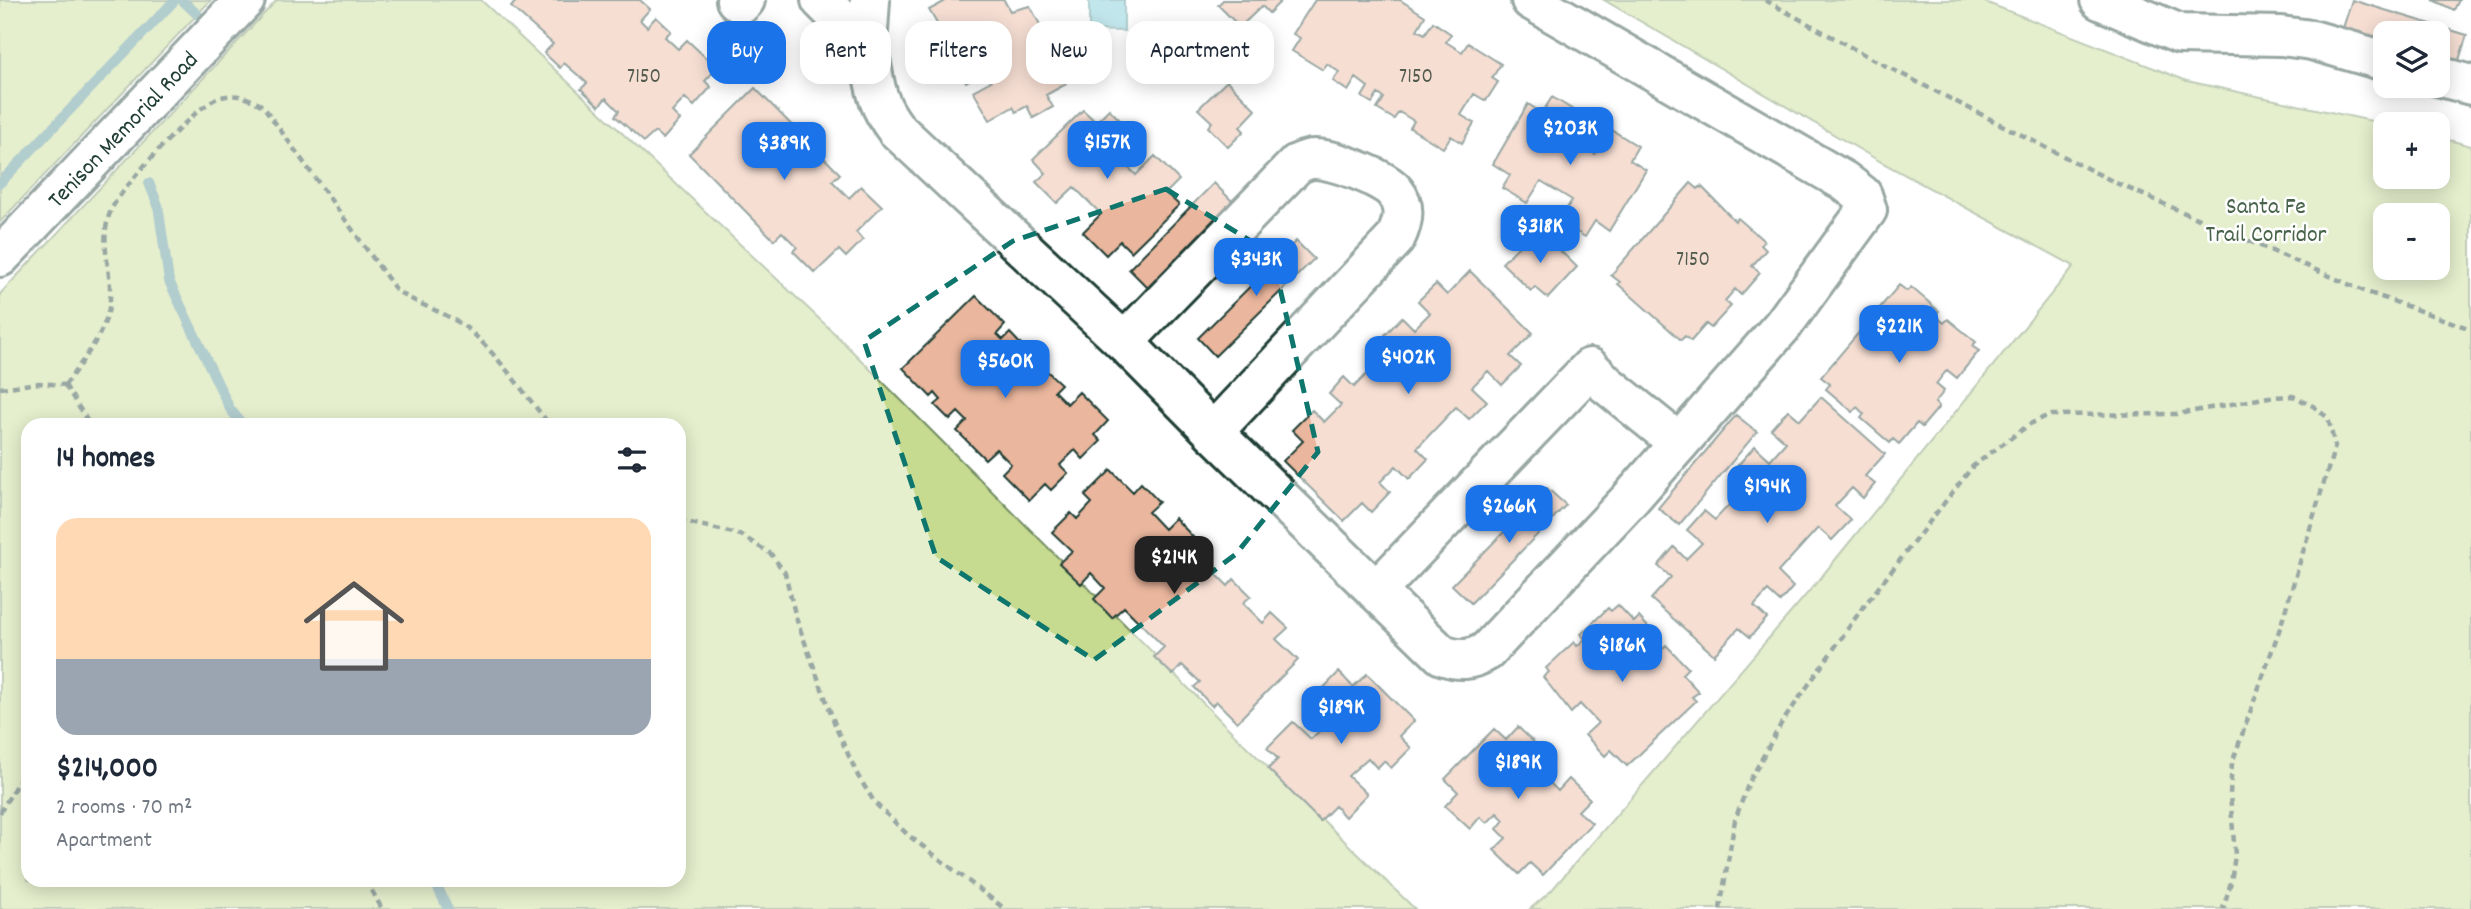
<!DOCTYPE html>
<html lang="en">
<head>
<meta charset="utf-8">
<style>
  body { margin:0; font-family:Dekko,sans-serif; background:#f6f6f7; color:#1f2937; height:100vh; display:flex; flex-direction:column; font-size:26px; white-space:nowrap }
  * { box-sizing:border-box; margin:0 }
  p { font-size:23px; color:#747a83 }
  .icon { flex:none; width:38px; height:38px; fill:none; stroke:currentColor; stroke-width:2; stroke-linecap:round; stroke-linejoin:round }
  .map { position:relative; flex:1; overflow:hidden }
  .sheet { position:absolute; left:21px; top:418px; width:665px; height:469px; display:flex; flex-direction:column; background:#fff; border-radius:21px; box-shadow:0 4px 18px #0003 }
  .sheet>* { flex:none }
  .banner { position:absolute; left:707px; top:21px; width:665px; height:63px; display:flex; gap:14px }
  .controls { position:absolute; left:2373px; top:21px; display:grid; gap:14px }
  .controls a { display:grid; place-items:center; width:77px; height:77px; border-radius:14px; background:#fff; box-shadow:0 4px 18px #0003; font-size:35px }
  .price { position:absolute; translate:-50% -60px; padding:0 16px; border-radius:14px; background:#1a73e8; color:#fff; font-size:23px; line-height:46px; filter:drop-shadow(0 2px 4px #0008) }
  .price::after { content:''; position:absolute; left:50%; top:42px; width:21px; height:16px; margin-left:-10px; background:inherit; clip-path:polygon(0 0,100% 0,50% 100%) }
  .price.active { background:#222; color:#fff }
  ul { padding:0; list-style:none }
  li { display:grid; align-content:center; gap:14px; height:371px; padding:0 35px }
  li span { display:grid; place-items:center; height:217px; border-radius:21px; color:#555 }
  li>.icon { margin-inline-start:auto }
  span .icon { width:126px; height:126px; fill:#fffc; stroke-width:1 }
  li b { font-size:30px }
  h2 { display:flex; justify-content:space-between; align-items:center; height:84px; padding:0 35px; font-size:30px }
  .pill { padding:0 24px; border-radius:21px; background:#fff; box-shadow:0 4px 18px #0003; font-size:24px; line-height:63px }
  .pill.active { background:#1a73e8; color:#fff }
  .map>svg:first-child { display:block }
</style>
</head>
<body>
<div class="map">
<svg width="2471" height="909" viewBox="0 0 2471 909">
  <rect width="100%" height="100%" fill="#fff"/>
  <filter id="ink" filterUnits="userSpaceOnUse"><feTurbulence type="fractalNoise" baseFrequency=".0143" numOctaves="2"/><feDisplacementMap in="SourceGraphic" scale="14" xChannelSelector="R" yChannelSelector="G"/><feConvolveMatrix kernelMatrix="1 2 1 2 8 2 1 2 1" color-interpolation-filters="sRGB"/></filter>
  <g filter="url(#ink)">
    <path fill="#c6db90" stroke="#728c62" stroke-width="2" fill-rule="evenodd" d="M0,0H211L0,222Z
      M277,0H481L832,331L1248,748L1415,909H0V294ZM28,425H679V880H28Z
      M1604,0H1980L2187,81L2386,124L2385,177H2438V137L2471,146V909H1530L1551,891L1818,581L2074,266L1881,162ZM2385,215H2438V268H2385Z"/>
    <path fill="#77c7d2" stroke="#549093" stroke-width="2" d="M1089,0H1124V31L1089,30Z"/>
    <g fill="none" stroke-linecap="round" stroke-linejoin="round">
      <path stroke="#549093" stroke-width="10" d="M182,0L198,15
        M0,183L175,0
        M149,183L158,205L169,281L230,409L243,425
        M434,880L448,909"/>
    </g>
    <path fill="#eab69d" stroke="#1f3d34" stroke-width="2" d="M517,0H640L650,9L640,20L647,27L656,17L671,31L665,37L678,49L687,40L717,68L705,81L711,87L694,106L685,98L672,112L680,120L663,139L655,132L644,142L615,116L619,111L606,98L599,106L581,89L587,83L564,63L560,68L544,53L553,44L511,7Z
      M942,0H1004L1010,11L1030,6L1043,30L1032,36L1036,43L1030,46L1041,66L1053,59L1066,84L1046,95L1053,107L1033,118L1027,106L1016,112L1013,107L990,120L973,91L991,81L985,71L966,82L947,48L958,42L954,34L946,39L929,10L944,2Z
      M1223,0H1282L1269,13L1262,6L1240,27L1218,5Z
      M1315,0H1400L1425,16L1417,30L1425,34L1433,22L1451,34L1446,42L1462,52L1468,43L1501,64L1492,78L1498,82L1486,101L1474,94L1461,115L1474,123L1462,143L1451,136L1443,148L1410,128L1414,121L1399,112L1394,119L1377,109L1384,98L1378,94L1372,103L1362,97L1368,87L1356,78L1348,91L1333,81L1339,72L1327,64L1323,70L1292,51L1300,38L1293,34Z
      M2352,0L2467,35L2458,63L2438,57V33H2385V41L2343,28Z
      M2433,0H2459L2454,10Z
      M1227,81L1256,110L1240,127L1244,131L1228,147L1208,127L1212,122L1198,109Z
      M755,88L840,174L832,181L849,198L861,186L882,206L856,232L863,240L846,257L839,250L815,273L793,251L797,247L782,232L774,240L689,154Z
      M1552,97L1580,114L1567,137L1595,154L1610,129L1638,146L1630,160L1646,170L1609,231L1595,221L1585,237L1559,221L1572,200L1541,181L1527,203L1502,188L1510,175L1493,164L1528,104L1542,113Z
      M1109,109L1133,133L1114,153L1136,175L1155,156L1179,180L1166,193L1179,205L1131,252L1120,241L1106,255L1083,232L1101,214L1074,187L1057,203L1036,182L1046,173L1033,159L1083,110L1096,122Z
      M1214,183L1234,203L1149,289L1129,269Z
      M1691,183L1698,189L1701,186L1735,221L1738,218L1764,241L1761,245L1766,250L1752,266L1760,273L1741,295L1735,289L1725,301L1731,306L1711,328L1706,324L1691,341L1685,336L1681,340L1618,284L1620,282L1611,275Z
      M1530,235L1538,242L1544,235L1577,267L1548,298L1535,287L1531,291L1502,263Z
      M1296,241L1314,259L1215,356L1198,338Z
      M1470,271L1533,333L1510,356L1521,366L1502,385L1488,371L1472,387L1487,401L1469,419L1456,407L1417,448L1428,459L1409,479L1396,466L1380,482L1390,492L1371,512L1362,503L1344,521L1283,461L1303,441L1292,430L1312,410L1324,422L1341,405L1329,394L1344,377L1354,387L1393,348L1383,337L1402,317L1414,329L1430,313L1418,301L1436,284L1447,295Z
      M1899,285L1907,291L1911,287L1939,311L1935,315L1944,323L1948,319L1976,342L1972,346L1979,351L1957,378L1947,370L1936,384L1944,391L1935,403L1939,407L1922,427L1917,423L1899,444L1893,439L1890,443L1861,418L1864,414L1857,407L1853,412L1826,389L1830,384L1821,377Z
      M976,296L1005,325L997,334L1003,340L1010,333L1025,349L1016,359L1018,361L1027,352L1038,363L1029,372L1037,380L1047,371L1061,384L1054,391L1067,404L1079,392L1108,421L1095,435L1101,441L1083,459L1075,450L1060,465L1068,473L1051,490L1045,484L1029,500L1002,473L1011,464L996,449L985,459L957,431L967,421L958,412L950,420L935,405L941,400L935,393L931,397L903,368Z
      M1821,397L1885,454L1865,476L1875,484L1863,498L1852,488L1835,506L1851,520L1832,540L1818,528L1778,572L1793,587L1780,602L1768,591L1754,606L1767,618L1750,637L1739,628L1714,655L1651,599L1671,577L1658,566L1674,547L1686,559L1702,543L1687,530L1704,511L1715,520L1754,478L1738,465L1755,446L1770,460L1786,442L1771,429L1788,410L1800,420Z
      M1736,415L1757,432L1679,525L1658,508Z
      M1111,470L1133,492L1141,483L1159,502L1148,512L1164,529L1175,518L1193,537L1186,544L1228,586L1234,579L1251,596L1243,603L1263,623L1272,613L1288,628L1276,639L1298,660L1237,722L1216,701L1212,706L1194,687L1200,682L1182,665L1173,675L1154,657L1164,647L1124,607L1112,618L1094,599L1105,588L1091,573L1081,584L1059,563L1072,551L1052,532L1071,513L1077,519L1092,503L1085,496Z
      M1547,488L1566,505L1471,603L1452,585Z
      M1618,605L1634,622L1639,617L1659,639L1649,648L1656,655L1666,645L1688,668L1682,674L1699,692L1692,697L1696,701L1627,766L1611,750L1605,756L1585,735L1598,723L1580,704L1571,713L1543,677L1549,672L1546,668L1574,642L1577,646L1585,639L1581,634L1608,608L1611,611Z
      M1339,672L1353,687L1367,674L1414,721L1399,736L1411,748L1391,768L1384,761L1377,768L1368,758L1348,776L1367,794L1345,817L1335,806L1320,821L1268,769L1278,759L1267,748L1293,722L1311,739L1333,718L1314,698Z
      M1518,727L1543,751L1532,763L1539,769L1530,777L1538,785L1545,778L1558,791L1569,779L1590,799L1578,811L1592,823L1543,875L1530,863L1519,874L1494,850L1506,838L1497,829L1504,820L1497,813L1487,823L1480,817L1470,829L1445,806L1458,792L1445,779L1494,729L1506,740Z"/>
    <g fill="none" stroke-linecap="round" stroke-linejoin="round">
      <g stroke="#1f3d34" stroke-width="44">
        <g id="minor">
          <path d="M736,0L741,4L745,0"/>
          <path d="M821,0L867,46L870,0"/>
          <path d="M2100,0L2180,34L2281,36L2312,40L2385,61"/>
          <path d="M867,46C876,81 872,98 896,129L1124,342L1297,164C1302,162 1308,159 1313,159C1331,158 1385,178 1395,192C1407,207 1403,223 1395,239L1213,432L1442,655C1459,661 1471,661 1487,651L1630,499L1783,325L1867,210L1862,195L1844,181L1531,0"/>
          <path d="M2438,76L2471,85"/>
          <path id="s1" d="M0,257L245,0"/>
          <path d="M1124,342L1213,432"/>
          <path d="M1376,591L1590,368L1606,384L1679,443"/>
        </g>
      </g>
      <path stroke="#1f3d34" stroke-width="4.5" stroke-dasharray="7 5" stroke-linecap="butt" d="M1765,0L1874,60L2116,183L2364,291L2471,329
        M65,385C82,361 108,331 110,300C112,269 98,241 111,210C121,188 196,105 218,98C237,92 246,97 263,106L396,290C417,305 443,311 464,326C493,348 526,396 550,425
        M65,385L90,425
        M0,388L39,383L65,385
        M679,520L741,535L771,554L785,573L796,618L837,730L858,776L875,803L908,835L1005,909
        M0,813L16,785L28,770
        M366,880L382,909
        M1720,909L1735,820L1749,782L1781,724L1861,610L1973,466L2030,424L2049,415L2178,414L2269,397L2293,396L2313,406L2328,418L2335,446L2280,628L2232,763L2230,794L2235,855L2231,882L2223,909"/>
      <use href="#minor" stroke="#fff" stroke-width="38"/>
    </g>
  </g>
  <path d="M0 0H2471V909H0ZM1166,189L1272,254L1318,452L1236,554L1094,660L936,557L864,341L1013,241Z" fill="#fff" fill-opacity=".55" fill-rule="evenodd"/>
  <path fill="none" stroke="#0f766e" stroke-width="5" stroke-dasharray="14 9" stroke-linejoin="round" d="M1166,189L1272,254L1318,452L1236,554L1094,660L936,557L864,341L1013,241Z"/>
  <g text-anchor="middle" stroke-width="5" stroke-linejoin="round" paint-order="stroke">
    <g font-size="21" fill="#525b4e">
      <text x="644" y="82">7150</text>
      <text x="1416" y="82">7150</text>
      <text x="1693" y="265">7150</text>
    </g>
    <g font-size="24" fill="#1f3d34" stroke="#fff">
      <text dy="8" stroke="none"><textPath href="#s1" startOffset="177">Tenison Memorial Road</textPath></text>
    </g>
    <g font-size="24" fill="#49644b" stroke="#fff">
      <text x="2266" y="213">Santa Fe<tspan x="2266" dy="28">Trail Corridor</tspan></text>
    </g>
  </g>
</svg>
<div class="controls">
<a><svg class="icon" aria-label="layers" viewBox="0 0 24 24"><path d="M12 4l9 5-9 5-9-5zM3 14l9 5 9-5"/></svg></a>
<a>+</a>
<a>−</a>
</div>
<b class="price" style="left:1570px;top:167px">$203K</b>
<b class="price" style="left:1107px;top:181px">$157K</b>
<b class="price" style="left:784px;top:182px">$389K</b>
<b class="price" style="left:1540px;top:265px">$318K</b>
<b class="price" style="left:1256px;top:298px">$343K</b>
<b class="price" style="left:1899px;top:365px">$221K</b>
<b class="price" style="left:1408px;top:396px">$402K</b>
<b class="price" style="left:1005px;top:400px">$560K</b>
<b class="price" style="left:1767px;top:525px">$194K</b>
<b class="price" style="left:1509px;top:545px">$266K</b>
<b class="price active" style="left:1174px;top:596px">$214K</b>
<b class="price" style="left:1622px;top:684px">$186K</b>
<b class="price" style="left:1341px;top:746px">$189K</b>
<b class="price" style="left:1518px;top:801px">$189K</b>
<div class="banner">
<a class="pill active">Buy</a>
<a class="pill">Rent</a>
<a class="pill">Filters</a>
<a class="pill">New</a>
<a class="pill">Apartment</a>
</div>
<section class="sheet">
<h2>14 homes<svg class="icon" aria-label="filters" viewBox="0 0 24 24"><path d="M4 7h16M4 17h16"/><circle cx="9" cy="7" r="2"/><circle cx="15" cy="17" r="2"/></svg></h2>
<ul>
<li><span style="background:linear-gradient(#ffd9b3 65%,#9aa5b1 0)"><svg class="icon" aria-label="home" viewBox="0 0 24 24"><path d="M3 11l9-7 9 7M6 9v11h12V9"/></svg></span><div><b>$214,000</b><p>2 rooms · 70 m²</p><p>Apartment</p></div></li>
</ul>
</section>
</div>
</body>
</html>
